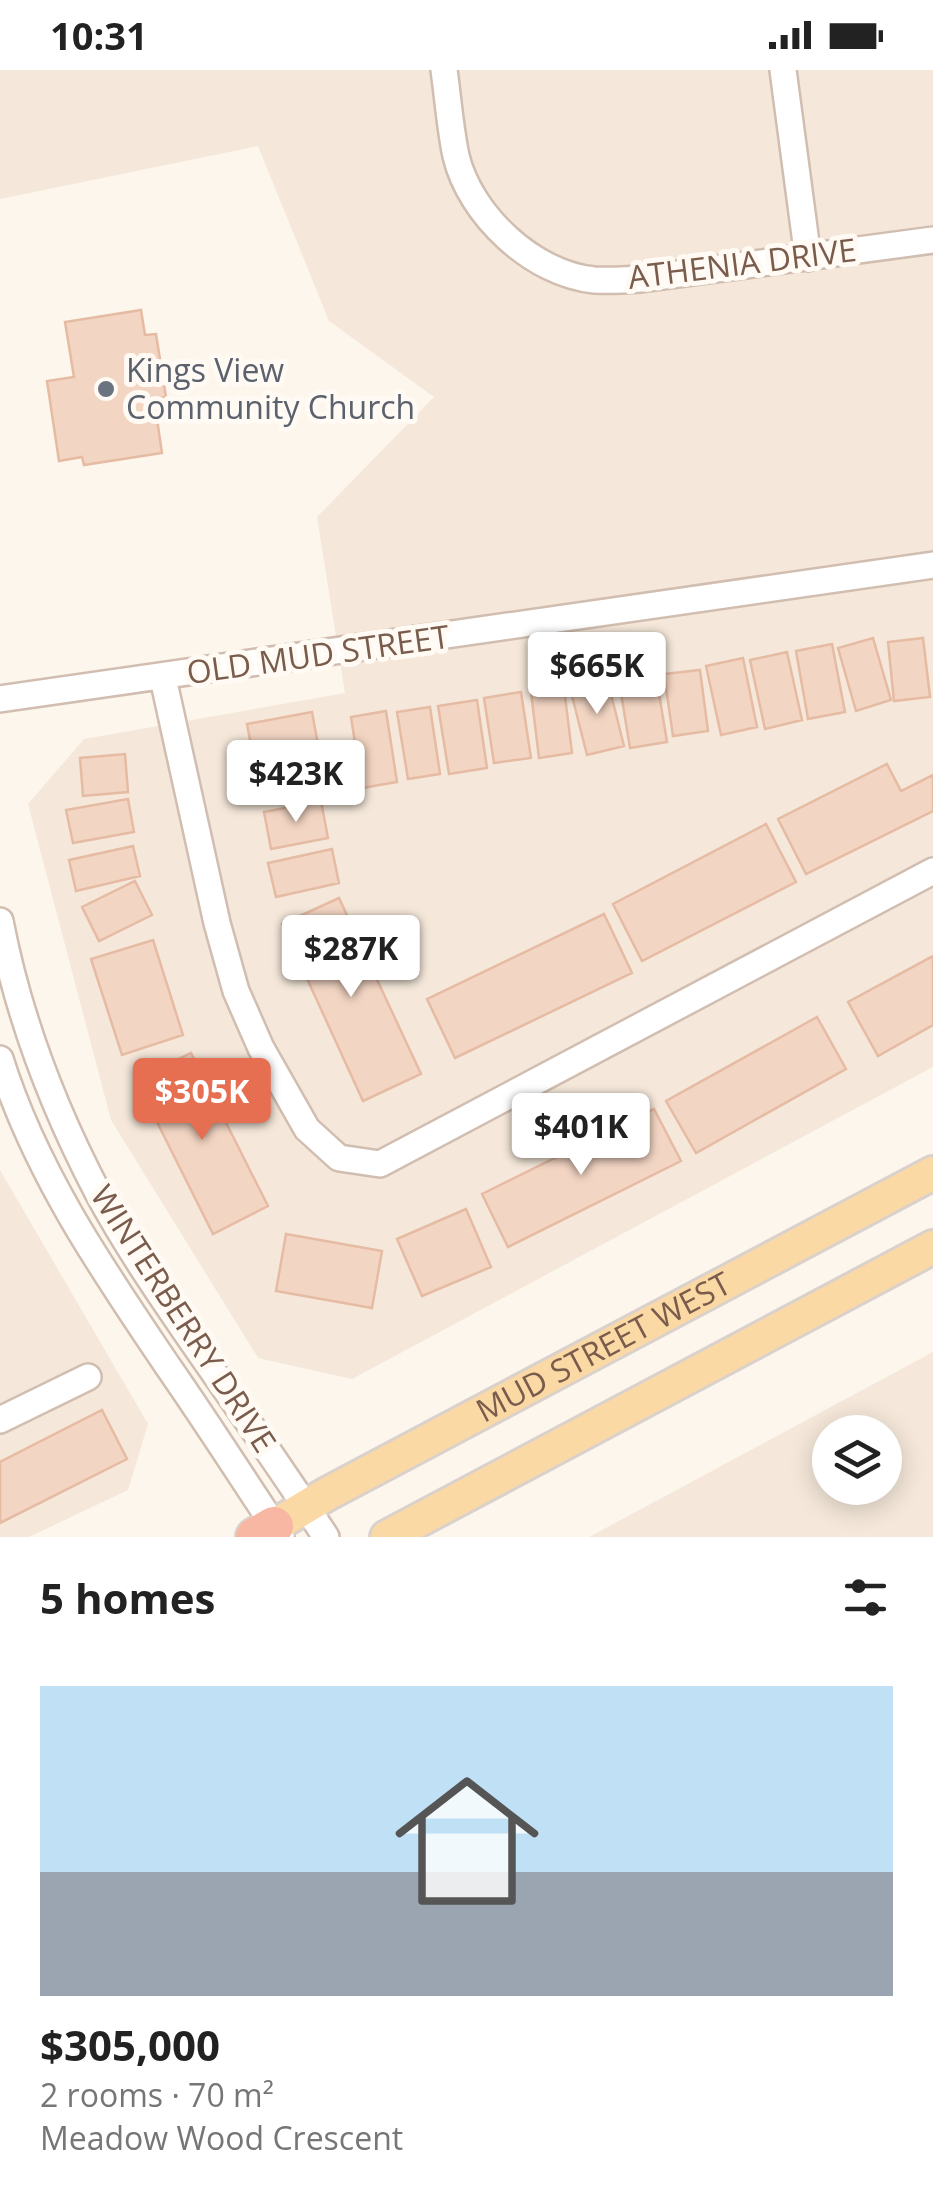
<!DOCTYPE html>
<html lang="en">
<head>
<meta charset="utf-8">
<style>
  body { margin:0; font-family:"Open Sans",sans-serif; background:#f2f2f2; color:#222; height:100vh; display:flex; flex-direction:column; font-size:38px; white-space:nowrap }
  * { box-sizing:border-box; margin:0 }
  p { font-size:32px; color:#767676 }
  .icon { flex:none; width:55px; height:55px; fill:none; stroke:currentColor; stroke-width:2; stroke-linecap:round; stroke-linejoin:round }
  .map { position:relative; height:1467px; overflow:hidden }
  .drawer { display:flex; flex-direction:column; background:#fff; flex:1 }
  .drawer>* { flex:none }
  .fabs { position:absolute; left:812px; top:1345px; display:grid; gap:20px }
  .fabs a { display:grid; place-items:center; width:90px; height:90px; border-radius:50%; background:#fff; box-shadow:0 5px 25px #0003; font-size:50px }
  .price { position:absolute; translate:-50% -85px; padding:0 22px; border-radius:10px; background:#fff; color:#222; font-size:32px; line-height:65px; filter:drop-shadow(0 2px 5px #0008) }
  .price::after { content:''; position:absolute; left:50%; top:60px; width:30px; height:22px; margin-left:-15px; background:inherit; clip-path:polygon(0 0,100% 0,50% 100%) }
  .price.selected { background:#e76f51; color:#fff }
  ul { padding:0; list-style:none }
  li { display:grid; align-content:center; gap:20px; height:530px; padding:0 40px }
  li span { display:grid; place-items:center; height:310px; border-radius:0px; color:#555 }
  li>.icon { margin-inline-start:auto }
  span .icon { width:180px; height:180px; fill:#fffc; stroke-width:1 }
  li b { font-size:42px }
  h2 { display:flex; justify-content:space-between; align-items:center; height:120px; padding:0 40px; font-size:42px }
  .status { display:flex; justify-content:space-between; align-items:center; height:70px; padding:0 50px; background:#fff; direction:ltr }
  .status svg { height:28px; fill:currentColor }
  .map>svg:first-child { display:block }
</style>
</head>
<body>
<div class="status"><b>10:31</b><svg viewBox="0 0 49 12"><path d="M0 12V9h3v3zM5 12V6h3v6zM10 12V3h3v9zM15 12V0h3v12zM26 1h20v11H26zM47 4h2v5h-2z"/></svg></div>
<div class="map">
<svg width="933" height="1467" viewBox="0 0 933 1467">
  <rect width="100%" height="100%" fill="#fdf6ec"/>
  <path fill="#f5e8da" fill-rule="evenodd" d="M0,0H933V997L352,1309L258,1288L111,1050L28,734L84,669L345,623L317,447L434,327L329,251L258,76L0,129Z
    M0,1100L148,1354L128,1420L29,1467H0Z
    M933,1282V1467H589ZM830,1362H885V1418H830Z"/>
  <path fill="#f3d5c3" stroke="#e6bba3" stroke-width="2.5" d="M141,240L145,265L156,264L166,327L154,329L162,383L84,395L82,387L59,391L47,311L74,307L65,252Z
    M873,568L891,630L856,641L838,578Z
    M923,568L930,627L894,631L888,572Z
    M832,574L845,642L808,649L796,581Z
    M787,582L802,650L765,659L750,590Z
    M743,588L757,657L721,665L706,596Z
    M700,600L708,661L673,666L664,604Z
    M656,605L667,672L630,678L619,611Z
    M607,608L624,676L587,685L570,618Z
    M564,618L572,683L539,688L531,622Z
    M521,622L531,688L494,693L484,628Z
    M477,630L487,698L449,704L438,636Z
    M430,637L440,704L408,709L397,642Z
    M386,641L397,712L362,718L351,647Z
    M312,642L319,680L254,691L247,654Z
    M125,684L128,722L83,726L80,688Z
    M315,689L320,722L263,731L257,698Z
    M887,694L901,721L933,705V741L806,804L778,749Z
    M128,729L134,762L73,773L66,740Z
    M321,731L328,768L271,779L264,742Z
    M766,754L796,812L642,891L613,834Z
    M133,776L140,806L76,821L69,790Z
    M332,779L339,813L276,827L268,793Z
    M135,811L152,845L99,871L82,837Z
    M339,828L421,1004L363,1031L282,854Z
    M604,844L632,903L455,988L427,929Z
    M153,870L183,965L122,985L91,889Z
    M933,886V955L878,986L848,932Z
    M817,947L846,999L696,1083L666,1031Z
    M191,983L268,1136L213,1164L136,1010Z
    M654,1039L681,1091L508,1177L482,1124Z
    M466,1139L491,1197L422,1226L397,1169Z
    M286,1164L382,1181L372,1238L276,1221Z
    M102,1340L127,1389L0,1453V1392Z"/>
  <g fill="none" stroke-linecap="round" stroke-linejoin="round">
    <g stroke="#d1beb0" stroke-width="30">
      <path id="minor" d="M444,0C448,28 450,58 456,86C470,145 533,204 594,210C609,211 626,210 641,209L933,170
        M783,0L808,188
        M163,608L217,853L236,921L261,978L307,1059L339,1088L380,1094L933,801
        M0,629L933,495
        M0,851C18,945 54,1039 98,1123C126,1175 159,1223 192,1271C237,1336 283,1401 326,1467
        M0,989C35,1101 102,1199 167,1295C206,1351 243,1409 281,1466
        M0,1350L88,1307"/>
    </g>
    <g stroke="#dad1cd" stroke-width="38">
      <g id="major">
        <path id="s1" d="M274,1456L327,1424L933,1103"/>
        <path d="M387,1467L933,1177"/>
      </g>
    </g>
    <g stroke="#dad1cd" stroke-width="42">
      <path id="highway" d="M255,1467L274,1456"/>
    </g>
    <use href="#minor" stroke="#fff" stroke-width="25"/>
    <use href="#major" stroke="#fbd9a5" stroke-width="32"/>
    <use href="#highway" stroke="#f7b7a3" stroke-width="38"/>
  </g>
  <circle fill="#6b7280" stroke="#fffaf3" stroke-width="4" cx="106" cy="319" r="10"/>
  <g text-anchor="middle" stroke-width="10" stroke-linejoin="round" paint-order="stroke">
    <g font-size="32" fill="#7a5c4d" stroke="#fffaf3">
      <text transform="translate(742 194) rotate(-7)" y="11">ATHENIA DRIVE</text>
      <text transform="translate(318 585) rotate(-8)" y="11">OLD MUD STREET</text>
      <text transform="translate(183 1249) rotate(57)" y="11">WINTERBERRY DRIVE</text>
      <text dy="11" stroke="none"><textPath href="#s1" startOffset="375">MUD STREET WEST</textPath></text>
    </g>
    <g font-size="32" fill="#5b616d" stroke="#fffaf3" text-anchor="start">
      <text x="126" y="312">Kings View<tspan x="126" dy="37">Community Church</tspan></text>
    </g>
  </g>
</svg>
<div class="fabs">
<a><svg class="icon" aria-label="layers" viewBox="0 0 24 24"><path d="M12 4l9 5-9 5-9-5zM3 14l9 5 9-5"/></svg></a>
</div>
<b class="price" style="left:597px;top:647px">$665K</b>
<b class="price" style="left:296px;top:755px">$423K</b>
<b class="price" style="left:351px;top:930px">$287K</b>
<b class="price selected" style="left:202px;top:1073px">$305K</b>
<b class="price" style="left:581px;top:1108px">$401K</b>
</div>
<section class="drawer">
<h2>5 homes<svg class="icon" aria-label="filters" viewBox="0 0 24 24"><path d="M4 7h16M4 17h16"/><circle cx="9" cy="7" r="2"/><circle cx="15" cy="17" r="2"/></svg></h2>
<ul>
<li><span style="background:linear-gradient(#bfe0f5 60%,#9aa5b1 0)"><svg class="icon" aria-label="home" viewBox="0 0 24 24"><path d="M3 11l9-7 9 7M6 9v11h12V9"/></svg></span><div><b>$305,000</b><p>2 rooms · 70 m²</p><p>Meadow Wood Crescent</p></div></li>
</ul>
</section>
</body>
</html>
